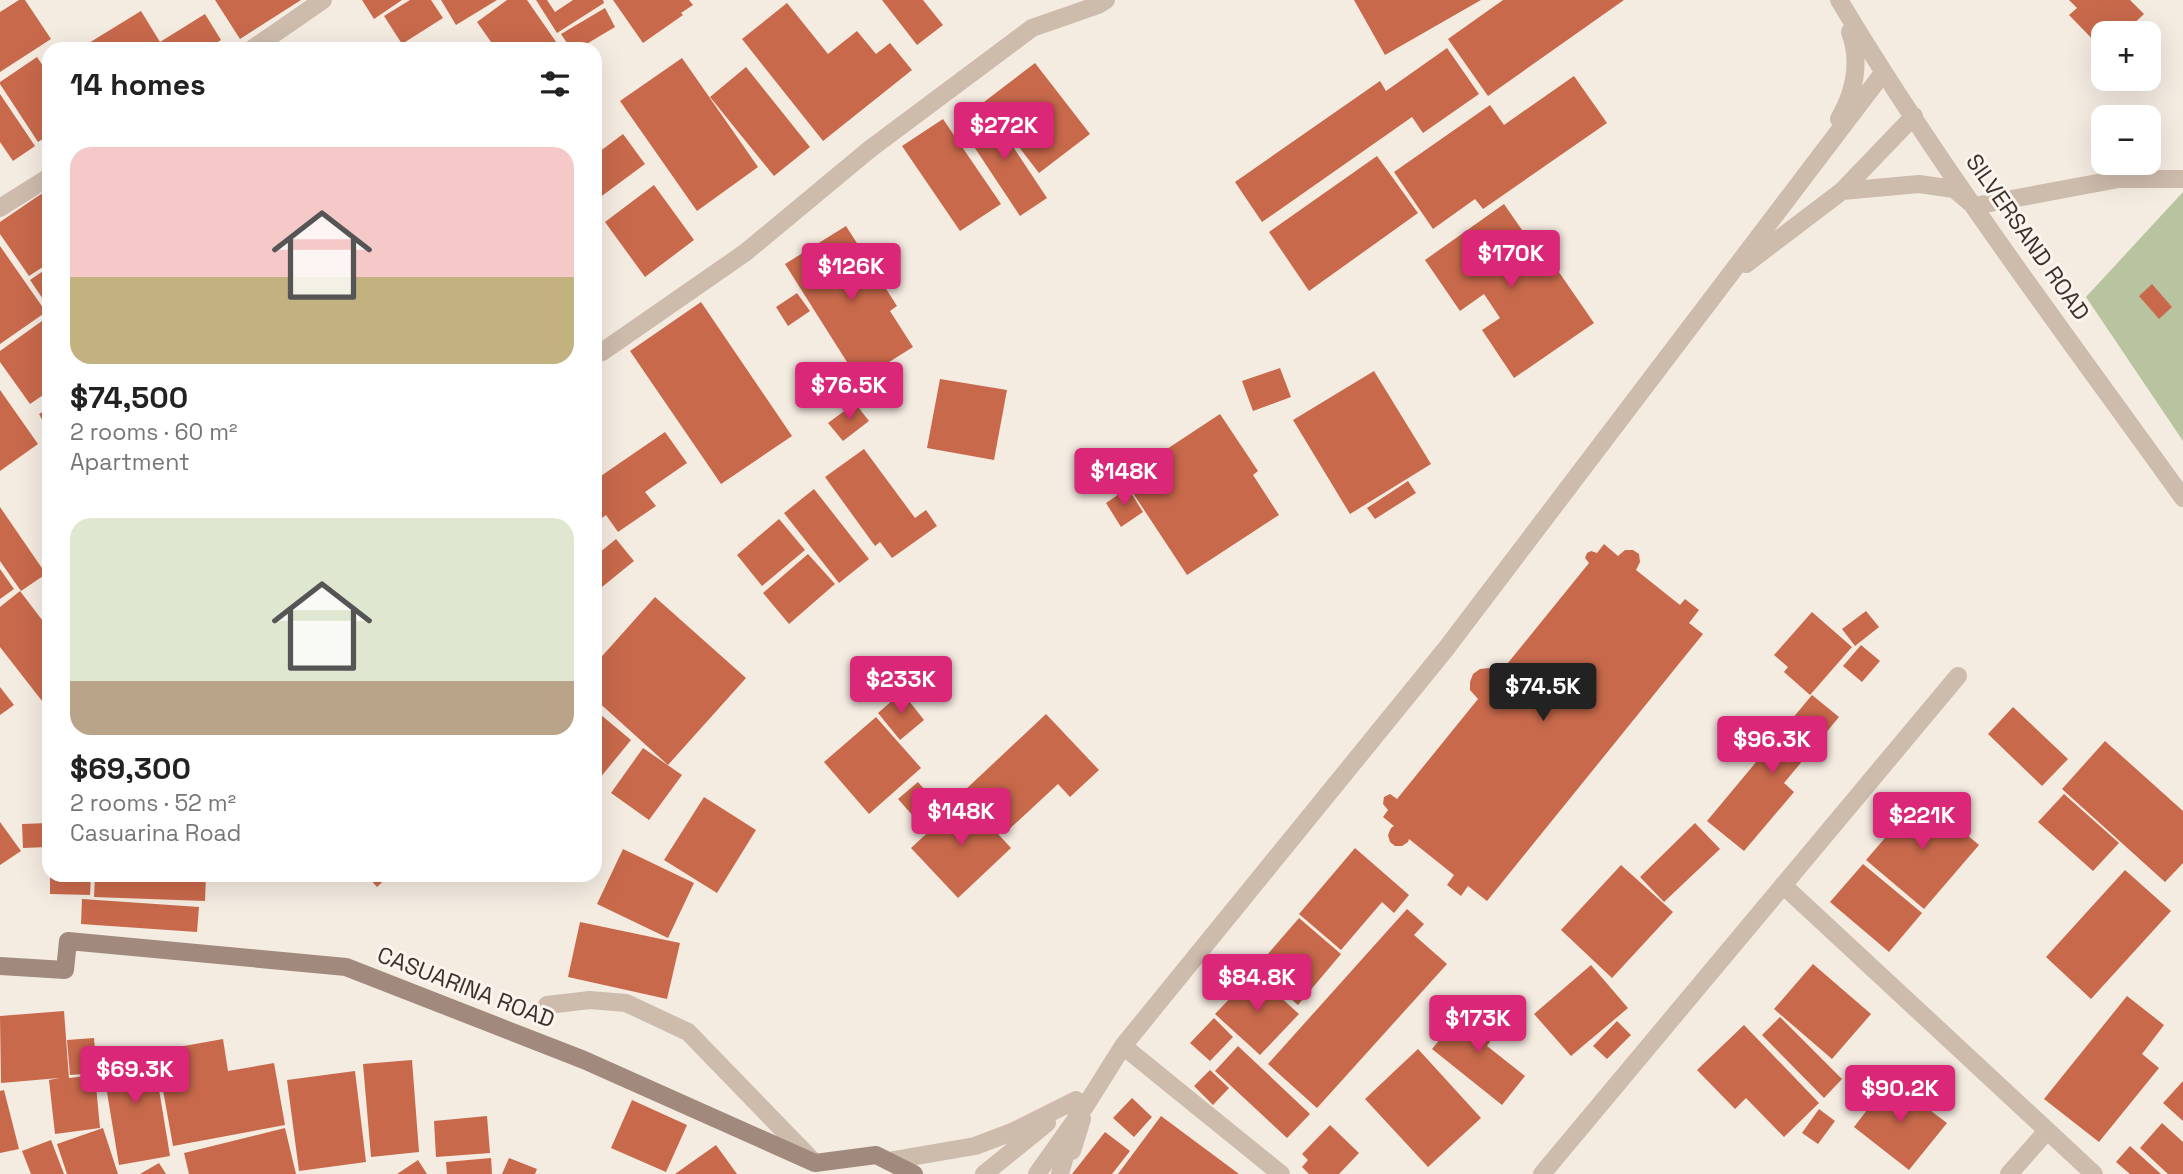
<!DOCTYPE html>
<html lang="en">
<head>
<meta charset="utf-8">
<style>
  body { margin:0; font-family:"Space Grotesk",sans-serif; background:#f2f2f2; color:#222; height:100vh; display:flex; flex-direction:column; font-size:26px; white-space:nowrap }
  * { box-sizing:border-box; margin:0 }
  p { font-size:23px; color:#767676 }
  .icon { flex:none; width:38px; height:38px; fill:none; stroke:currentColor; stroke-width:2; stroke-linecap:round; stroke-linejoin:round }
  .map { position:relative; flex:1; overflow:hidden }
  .sheet { position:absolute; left:42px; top:42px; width:560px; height:840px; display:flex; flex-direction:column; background:#fff; border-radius:21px; box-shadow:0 7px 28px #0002 }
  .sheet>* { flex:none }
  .tools { position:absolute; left:2091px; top:21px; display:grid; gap:14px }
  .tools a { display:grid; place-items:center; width:70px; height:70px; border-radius:14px; background:#fff; box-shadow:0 7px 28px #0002; font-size:35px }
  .price { position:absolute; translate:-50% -60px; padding:0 16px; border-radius:7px; background:#db2777; color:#fff; font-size:23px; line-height:46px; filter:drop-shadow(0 2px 4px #0008) }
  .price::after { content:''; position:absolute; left:50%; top:42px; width:21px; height:16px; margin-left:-10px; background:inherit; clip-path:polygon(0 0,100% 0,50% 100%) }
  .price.on { background:#222; color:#fff }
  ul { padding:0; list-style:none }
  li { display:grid; align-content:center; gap:14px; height:371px; padding:0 28px }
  li span { display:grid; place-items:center; height:217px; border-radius:21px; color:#555 }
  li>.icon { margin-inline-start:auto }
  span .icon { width:126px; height:126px; fill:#fffc; stroke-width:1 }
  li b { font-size:30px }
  h2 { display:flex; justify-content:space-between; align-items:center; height:84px; padding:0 28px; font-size:30px }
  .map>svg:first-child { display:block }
</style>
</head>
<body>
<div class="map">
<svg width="2183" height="1174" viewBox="0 0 2183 1174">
  <rect width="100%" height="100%" fill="#f4ebe1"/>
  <path fill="#b8c4a0" d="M2183,192V441L2086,297Z"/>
  <path fill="#c8694b" d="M19,0H25L51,39L0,72V12Z
    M215,0H301L240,39Z
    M362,0H402L374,19Z
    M410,0H431L443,18L402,44L384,16Z
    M441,0H497L456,25Z
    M507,0H527L561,49H496L477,22Z
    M536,0H547L555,12L573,0H603L604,3L557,33Z
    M613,0H689L693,5L681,13L683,15L643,43Z
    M882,0H923L943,25L917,45Z
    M1354,0H1481L1385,55Z
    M1503,0H1624L1488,96L1448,39Z
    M2069,0H2130L2144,14L2124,33H2104V51L2069,15L2077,8Z
    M787,3L828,54L857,31L876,54L890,43L912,70L823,141L742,39Z
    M605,8L615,27L578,49H571L561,34Z
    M141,11L160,42L205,14L221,40L207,49H79Z
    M1447,48L1479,94L1423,133L1412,117L1262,222L1235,182L1380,81L1386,91Z
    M37,57L49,75V135L38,142L0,84V82Z
    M682,58L758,167L697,211L620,101Z
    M1035,63L1090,134L1039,173L984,102Z
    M746,67L810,147L774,176L710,97Z
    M1574,76L1607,123L1483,209L1475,199L1433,229L1394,172L1490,105L1504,125Z
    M0,94L35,146L13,161L0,142Z
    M988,109L1047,198L1020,216L961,127Z
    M943,119L1001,204L960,231L902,146Z
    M623,134L645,164L595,201V155Z
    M1377,156L1418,213L1309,291L1269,232Z
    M654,185L694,240L645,277L605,222Z
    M47,190L49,194V263L29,276L0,234V222Z
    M1504,204L1538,253L1543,249L1594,323L1514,378L1482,330L1500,318L1484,294L1460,311L1425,260Z
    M846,226L897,306L890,311L913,347L859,381L785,264Z
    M0,246L46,312L0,344Z
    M49,267V308L30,280Z
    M2152,284L2172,307L2159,319L2139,296Z
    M797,293L810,311L788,326L776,307Z
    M701,302L792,436L721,484L630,351Z
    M49,316V391L30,404L0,362V351Z
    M1280,368L1291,397L1253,411L1242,381Z
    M1374,371L1431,464L1350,514L1293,420Z
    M940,379L1007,390L994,460L927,448Z
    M0,390L38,444L0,471Z
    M855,403L869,421L843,441L828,423Z
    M49,408V433L39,414Z
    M1220,414L1258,471L1253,475L1279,515L1187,575L1123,478Z
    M665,432L687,463L645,492L656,506L618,532L606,515L595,523V480Z
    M864,449L915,518L926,510L937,526L892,558L880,542L875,546L825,477Z
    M1408,481L1416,493L1375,519L1367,508Z
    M1128,488L1143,512L1121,527L1106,503Z
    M814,489L869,559L839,583L784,513Z
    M0,507L46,574L21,591L0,561Z
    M779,519L805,550L762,586L737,555Z
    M616,539L634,561L602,587L595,578V548L599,553Z
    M1604,544L1618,556L1625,550H1633L1639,554L1640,562L1636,570L1680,605L1685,599L1699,610L1689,623L1703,634L1487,901L1468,886L1461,896L1447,885L1454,875L1409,839L1408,842L1402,846H1395L1390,842L1388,835L1391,828L1394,826L1383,817L1388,810L1383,804L1384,797L1390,794L1397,799L1478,699L1470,690V682L1473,674L1480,669L1489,668L1499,674L1589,563L1585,558L1587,553L1591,551L1597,553Z
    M808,554L835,584L789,624L763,593Z
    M0,569L14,589L0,599Z
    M20,591L49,629V710L0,647V607Z
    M655,597L746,678L668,765L595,699V664Z
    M1866,611L1879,627L1855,646L1842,629Z
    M1812,612L1852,647L1810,695L1784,672L1788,667L1774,655Z
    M1861,645L1880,661L1862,682L1843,666Z
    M0,687L14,705L0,715Z
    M902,692L924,720L900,740L878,713Z
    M1812,695L1839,717L1784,783L1794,792L1744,851L1707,821Z
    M2013,707L2068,759L2042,786L1988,734Z
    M595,710L631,740L595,784Z
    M1046,714L1099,770L1070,797L1058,784L1004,834L964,791Z
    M876,717L921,768L869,814L824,762Z
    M2105,741L2183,811V863L2165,882L2062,789Z
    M643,748L682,775L649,820L611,793Z
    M918,782L941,809L922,826L898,799Z
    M2064,794L2119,843L2093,871L2038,822Z
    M1921,796L1979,845L1924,909L1866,860Z
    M704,797L756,830L717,893L664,860Z
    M965,798L1011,848L958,898L911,848Z
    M0,822L21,851L0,865Z
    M48,823V847L23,848L22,824Z
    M1695,823L1720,849L1664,902L1640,877Z
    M1355,848L1409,895L1394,913L1382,902L1341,950L1299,914Z
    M623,849L694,883L668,938L597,904Z
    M1863,864L1922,913L1889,952L1830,902Z
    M1621,865L1673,912L1612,978L1561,930Z
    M2125,870L2171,911L2091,999L2046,957Z
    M50,875H91L90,895L50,894Z
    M95,875H206L205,901L94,897Z
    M366,875H390L377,887Z
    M82,899L199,907L197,932L81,924Z
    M1407,909L1424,924L1414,935L1447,964L1317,1108L1268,1064Z
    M1299,918L1341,954L1298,1005L1255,969Z
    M580,922L680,943L667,999L568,977Z
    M1813,964L1871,1014L1832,1059L1774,1009Z
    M1591,965L1628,1008L1571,1056L1534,1014Z
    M1254,973L1299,1014L1260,1055L1215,1014Z
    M2127,996L2164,1025L2142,1054L2159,1068L2099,1142L2044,1099Z
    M1468,1005L1499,1029L1487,1046L1525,1076L1502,1105L1432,1049Z
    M64,1011L69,1078L95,1075L100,1128L55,1134L49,1080L59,1078L1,1083L0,1016Z
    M1780,1017L1842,1079L1824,1098L1762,1035Z
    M1214,1018L1233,1037L1210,1061L1190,1043Z
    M1617,1021L1631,1035L1607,1059L1593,1046Z
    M1744,1025L1819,1103L1784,1137L1746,1098L1735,1109L1697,1070Z
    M94,1038L97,1073L70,1075L67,1040Z
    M223,1039L228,1071L274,1063L285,1125L173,1146L156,1051Z
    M1238,1046L1310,1114L1287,1138L1215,1071Z
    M152,1047L170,1156L119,1165L101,1056Z
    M1418,1049L1481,1118L1428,1167L1365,1099Z
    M412,1060L419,1152L371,1157L363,1064Z
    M1210,1070L1229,1088L1213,1105L1194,1086Z
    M355,1071L366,1162L299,1171L287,1080Z
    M1890,1080L1947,1123L1909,1170L1854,1127Z
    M2183,1081V1121L2163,1103Z
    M4,1090L19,1149L0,1153V1091Z
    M1132,1098L1152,1117L1134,1137L1113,1118Z
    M632,1100L687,1125L666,1172L611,1148Z
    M1819,1109L1835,1121L1818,1144L1802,1133Z
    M487,1116L490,1153L436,1157L434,1121Z
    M1161,1116L1239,1174H1118Z
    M2162,1123L2183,1142V1174H2168L2140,1148Z
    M1330,1125L1359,1153L1339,1174H1309L1302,1167L1308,1160L1302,1154Z
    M103,1128L118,1174H67L57,1144Z
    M285,1128L296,1174H189L184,1153Z
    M1105,1132L1130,1151L1112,1174H1072Z
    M51,1140L64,1174H31L22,1151Z
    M716,1145L737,1174H675Z
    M2130,1146L2161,1174H2130L2116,1162Z
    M491,1158L492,1174H447L446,1162Z
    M509,1158L537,1169L535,1174H502Z
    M418,1160L427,1174H397Z
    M159,1163L166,1174H140Z"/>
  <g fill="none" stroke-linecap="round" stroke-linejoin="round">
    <path stroke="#cdbbac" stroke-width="18" d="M547,1005L590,1000L626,1003L688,1032L814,1162"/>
    <path stroke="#cdbbac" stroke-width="18" d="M1839,0C1942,172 2066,335 2183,498
      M252,49L323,0
      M1839,119C1855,91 1861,62 1850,32
      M1842,191L1919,184L1954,189L1974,206L2119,179H2183
      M0,208L49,177
      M1746,264L1842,191L1914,116
      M595,353L602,352L746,252L870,149L1032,28L1098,5L1106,0
      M1783,885L2094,1174
      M1123,1046L1281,1174
      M888,1161L975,1146L1012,1132L1076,1100
      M984,1174L1047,1123
      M1037,1174L1086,1105L1123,1046L1445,650L1883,73
      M1060,1174L1067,1149L1072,1151L1082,1119
      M1542,1174L1958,676
      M2009,1174L2046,1132"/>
    <path stroke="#a18a7d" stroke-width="18" d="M0,966L65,970L68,941L346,967L584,1060L815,1163L876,1155L914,1174"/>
  </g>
  <g text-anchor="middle" stroke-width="6" stroke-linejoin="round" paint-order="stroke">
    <g font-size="23" fill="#3b302b" stroke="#fbf5ee">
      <text transform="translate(2028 237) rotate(55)" y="8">SILVERSAND ROAD</text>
      <text transform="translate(466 987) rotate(21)" y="8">CASUARINA ROAD</text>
    </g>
  </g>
</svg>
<div class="tools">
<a>+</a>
<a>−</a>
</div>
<b class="price" style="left:1004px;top:162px">$272K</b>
<b class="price" style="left:1511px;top:290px">$170K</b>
<b class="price" style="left:851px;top:303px">$126K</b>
<b class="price" style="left:849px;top:422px">$76.5K</b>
<b class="price" style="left:1124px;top:508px">$148K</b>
<b class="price" style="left:901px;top:716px">$233K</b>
<b class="price on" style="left:1543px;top:723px">$74.5K</b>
<b class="price" style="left:1772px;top:776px">$96.3K</b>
<b class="price" style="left:961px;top:848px">$148K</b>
<b class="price" style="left:1922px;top:852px">$221K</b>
<b class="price" style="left:1257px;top:1014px">$84.8K</b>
<b class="price" style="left:1478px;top:1055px">$173K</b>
<b class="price" style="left:135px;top:1106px">$69.3K</b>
<b class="price" style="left:1900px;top:1125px">$90.2K</b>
<section class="sheet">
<h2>14 homes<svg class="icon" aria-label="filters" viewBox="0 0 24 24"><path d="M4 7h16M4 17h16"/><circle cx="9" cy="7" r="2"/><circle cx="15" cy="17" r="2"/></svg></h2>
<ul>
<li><span style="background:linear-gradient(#f6c9c9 60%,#c2b280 0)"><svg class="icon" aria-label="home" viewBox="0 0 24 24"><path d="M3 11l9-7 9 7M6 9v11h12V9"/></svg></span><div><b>$74,500</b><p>2 rooms · 60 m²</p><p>Apartment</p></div></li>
<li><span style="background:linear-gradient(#dfe7d0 75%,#b9a48a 0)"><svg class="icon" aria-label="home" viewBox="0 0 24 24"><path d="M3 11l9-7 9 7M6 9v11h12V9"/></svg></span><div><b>$69,300</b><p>2 rooms · 52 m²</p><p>Casuarina Road</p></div></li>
</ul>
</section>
</div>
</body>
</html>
